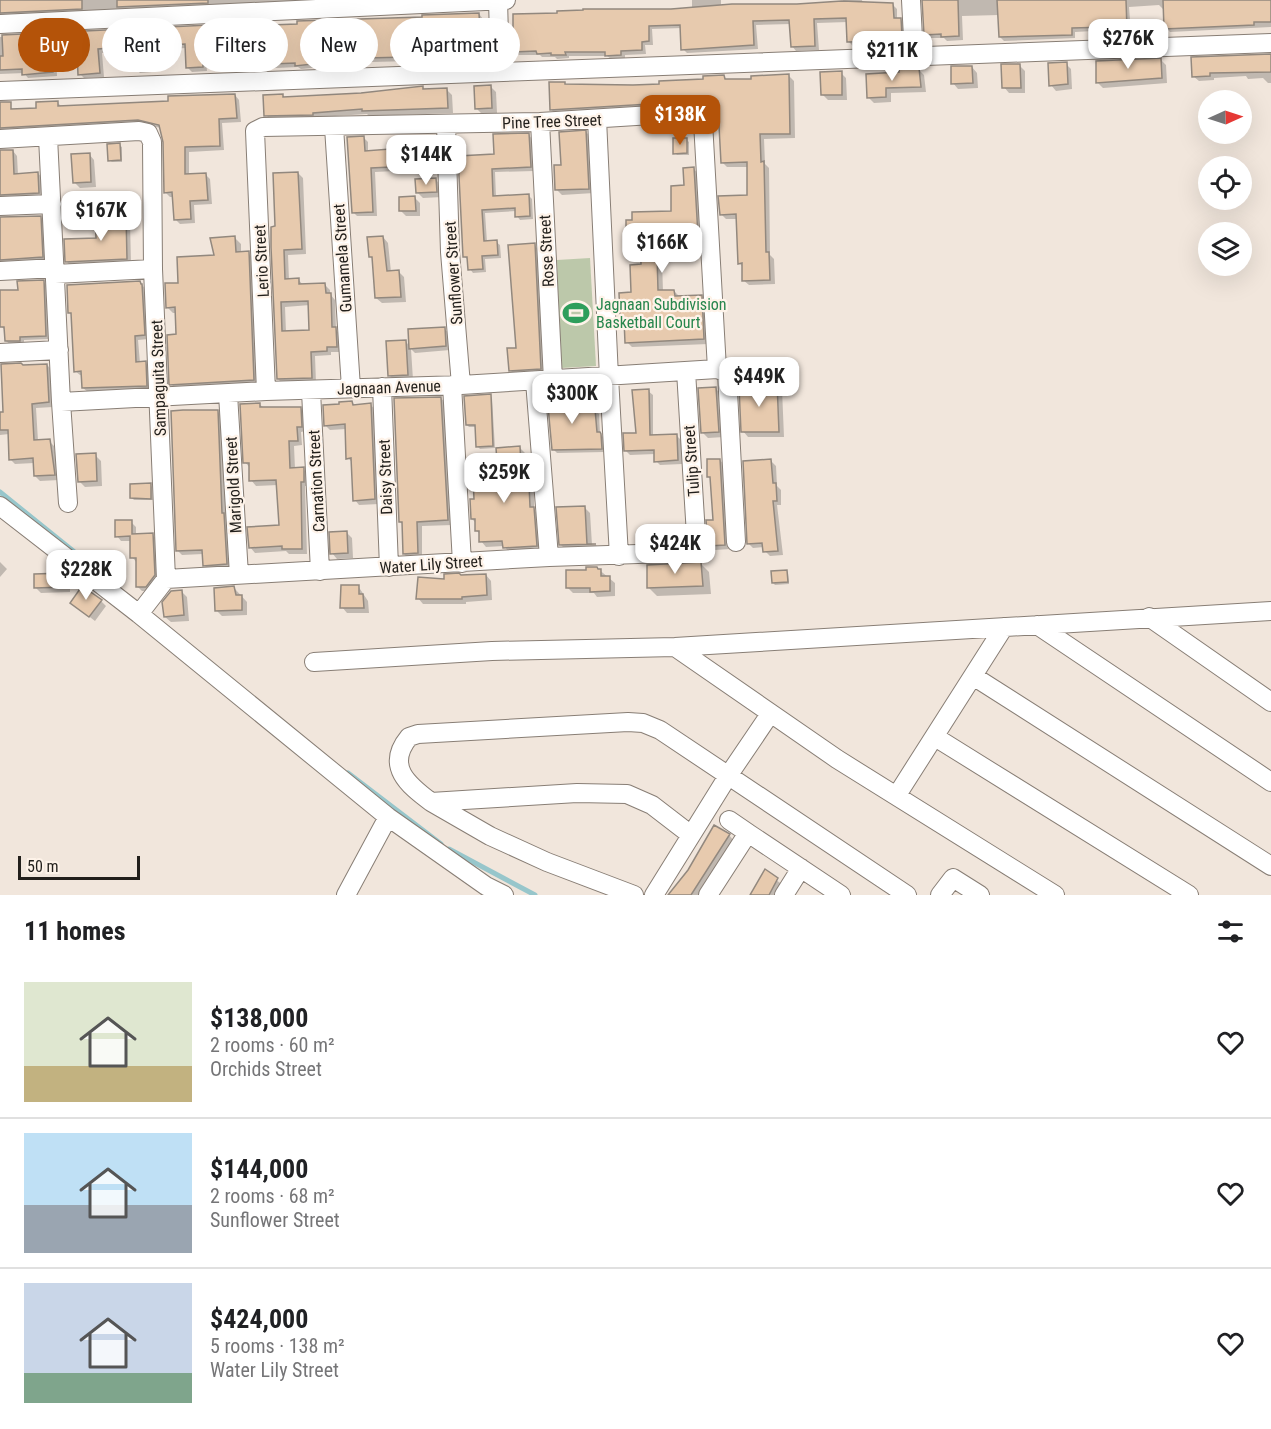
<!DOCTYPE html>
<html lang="en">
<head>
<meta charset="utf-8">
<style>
  body { margin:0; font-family:"Roboto Condensed",sans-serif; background:#f2f2f2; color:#202124; height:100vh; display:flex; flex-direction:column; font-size:22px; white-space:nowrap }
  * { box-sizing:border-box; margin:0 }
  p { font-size:20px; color:#757577 }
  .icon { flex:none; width:33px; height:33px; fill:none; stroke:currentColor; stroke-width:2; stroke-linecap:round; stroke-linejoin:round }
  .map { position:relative; height:895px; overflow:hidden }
  .sheet { display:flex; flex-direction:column; background:#fff; flex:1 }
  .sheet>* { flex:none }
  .hud { position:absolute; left:18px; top:18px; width:600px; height:54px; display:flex; gap:12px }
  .needle { width:39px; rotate:87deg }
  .buttons { position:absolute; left:1198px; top:90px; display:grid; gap:12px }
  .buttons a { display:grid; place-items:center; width:54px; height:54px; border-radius:50%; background:#fff; box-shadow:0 6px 24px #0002; font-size:30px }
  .scale { position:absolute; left:18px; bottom:15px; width:122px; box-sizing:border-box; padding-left:6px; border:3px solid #221f1b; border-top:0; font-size:16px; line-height:21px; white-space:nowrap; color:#221f1b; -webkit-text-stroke:4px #fef3e9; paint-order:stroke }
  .price { position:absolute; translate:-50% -51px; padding:0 14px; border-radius:12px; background:#fff; color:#222; font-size:20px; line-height:39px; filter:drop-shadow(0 2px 3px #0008) }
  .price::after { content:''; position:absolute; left:50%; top:36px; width:18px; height:14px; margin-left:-9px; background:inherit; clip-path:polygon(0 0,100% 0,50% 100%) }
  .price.selected { background:#b45309; color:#fff }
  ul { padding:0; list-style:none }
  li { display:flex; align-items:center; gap:18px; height:150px; padding:0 24px }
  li+li { border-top:2px solid #e0e0e0 }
  li span { display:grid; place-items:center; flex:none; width:168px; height:120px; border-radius:0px; color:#555 }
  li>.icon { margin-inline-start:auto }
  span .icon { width:72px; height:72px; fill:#fffc; stroke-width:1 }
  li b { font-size:26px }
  h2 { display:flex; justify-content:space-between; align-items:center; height:72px; padding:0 24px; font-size:26px }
  .pill { padding:0 21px; border-radius:27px; background:#fff; box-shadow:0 6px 24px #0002; font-size:21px; line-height:54px }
  .pill.selected { background:#b45309; color:#fff }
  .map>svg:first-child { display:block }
</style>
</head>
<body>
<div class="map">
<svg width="1271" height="895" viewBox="0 0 1271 895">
  <rect width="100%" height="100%" fill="#f1e6dc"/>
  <path fill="#bcc8aa" d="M590,258L596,366L561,368L557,260Z"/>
  <path fill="#0003" fill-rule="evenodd" d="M0,0H315V2L123,11L121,9L0,18Z
    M692,0H721V6L844,4L843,0H862L863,5L892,4L897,9V19H900L904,24L905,39L898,40L899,45L853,46L849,42L848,22L817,23L819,50L796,51L792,46L791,24L756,25L758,49L687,53L683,49L682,28L652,29L653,45H645L646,54L625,55V59H611L607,56H569V58L557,59L555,57H542L540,55H519L515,51L692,9Z
    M924,0H1271V27L1170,32L1166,28L1165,11L1159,5L1129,7L1131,33L1115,34L1112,30L1075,32V38L1004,41L1000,37L999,15L962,16L963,40L947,41L944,38H930L926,34Z
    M479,14L483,19L484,34L451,36L453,60L371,62L301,69L298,67L255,69L251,65L250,46L205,48L207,71L192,72L187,67L186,48L151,50L152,72L140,73L136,69L135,50L102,53L104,77L84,78L80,74L79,53L56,54L57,76L28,78L24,73L0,74V37L209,27L210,28L269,24L272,27L299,25V23Z
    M1271,55V83H1268L1263,78L1248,79L1246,76L1214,78V80L1199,81L1193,76Z
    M1161,60L1166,65L1167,83L1103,88L1098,83Z
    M1066,64L1071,69L1072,89L1056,91L1051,85Z
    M1019,65L1025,71V93H1009L1004,87Z
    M972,67L977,73L978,88L958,89L953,83Z
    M918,69L924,75L926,92L891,93V102L874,103L868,97L901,74Z
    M841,73L846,78L847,100H828L823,95Z
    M788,75L794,81L795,138L764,139L765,164L769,168L770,255L774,259L775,284L749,285L743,280V267L739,263L738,219H726L721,214L749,196L748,167H727L722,162L720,112H710L689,106L556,115L551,109L565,84L567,86L633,87L724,77L728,81L752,80Z
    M491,87L496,92L497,113L482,114L476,108Z
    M422,88L425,91L447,90L452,95L453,113L369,116L367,114L271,120L266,115L282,95L285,98L361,95Z
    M235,95L239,100L241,122L222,123L224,150L189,152V175L205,174L210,179L212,204L194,205L195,223L180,224L175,219L174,197H170L165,192V142L161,128L144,124L0,133V111L37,109L57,102L63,108L170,103Z
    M691,128L694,133H680L678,131Z
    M586,132L591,137L594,193L562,195L557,190L562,167Z
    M529,135L532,139L534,171L495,172L496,197L528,195L532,199L533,219L520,220L517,216L516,211L485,213L487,242H496L500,245L501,258L485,259L486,272L473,273L470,269L468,260L464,256L496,156Z
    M364,138L368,142V152L390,151L394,155L395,171L375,172L377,216H357L353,212Z
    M686,139L689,142V155H677L675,153Z
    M119,145L122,147V162H112L109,160Z
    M13,151L17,156L18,175L38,173L42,178L43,197L0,200V152Z
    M89,154L94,160L96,187L80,188L75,183Z
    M694,169L699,175L703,240L665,243L666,260H662L663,292L674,291L680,297H701L706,302L709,344L632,347L627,342L626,322L621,318L642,266V241H633L628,235L673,212Z
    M298,173L303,178L306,254L288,255L289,280L298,279L303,285H325L330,290V294L335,300L336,330L340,334L341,352H331V355L315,356L316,383L283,384L278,379L277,228ZM310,305L311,331L286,332L285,307Z
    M436,180L441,185L442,197L423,198L417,192Z
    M414,197L420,203V216H406L401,211Z
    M125,216L130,221L131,264L72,267L67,262Z
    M40,217L45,222L47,262L0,266V219Z
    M383,237L388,243L391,272H399L404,277L406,302L382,303L376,298L374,260L371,257Z
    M235,238L241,244V253H248L254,259L260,386L177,390L171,384L178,336L176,313H173L167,307L179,284L215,256Z
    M534,245L539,250L546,373L515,375L510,370L517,349Z
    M43,281L47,286L50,339L24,340V344L11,345L6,341L5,330L1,326L0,292L19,291Z
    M140,282L146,290L148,339L138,340L140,363H145L150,367V390L88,392L83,388V375H80L75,371L73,316L69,312Z
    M444,329L449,333L450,350L415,353L411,349L413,380L395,381L389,375L405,341L410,346Z
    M47,365L52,370L53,407L36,408L38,441H49L54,446L59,480L40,481L35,476L34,463L15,464L10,459L9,434L0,435V414L4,413Z
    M776,384L782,389L784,437H748L743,431Z
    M716,389L721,394L724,437L708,438L702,432Z
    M648,391L653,395V436L676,435L681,440L682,464L660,465L656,461L655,454L630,455L626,451L637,434Z
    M571,395L575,399L576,411L595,410L599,414L600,434L604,438L605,452L557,453L553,449Z
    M490,396L492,398L495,448L480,449L478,447L477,427H469L467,425Z
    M441,398L446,404L453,525L422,526V558L409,559L404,554V525L400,522Z
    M352,402L355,406L371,405L375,410L379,504L359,505L355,500L353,463L348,458L346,429L330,430L325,425Z
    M259,404L264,408H300L305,413L306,431L301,432L302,445L294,446L295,469H303L308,474L309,486H305L307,554H289L286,551L255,553L250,547L280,527L278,485L256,486L251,480L250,468L245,462Z
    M217,411L222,416L226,517L228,519L231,568L209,570L204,565L203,554L182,555L178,551Z
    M520,448L525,453L526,485L534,490V510L538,514L541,551L509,552L504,546L486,547L481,541V535L477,531L476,523L472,519L476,500L499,478Z
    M95,455L101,461L102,486L85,487L79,481Z
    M720,460L725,466L730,549L715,550L709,545L715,521L712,480L709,476Z
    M771,461L776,466L777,486L781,490V505H777L783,555L770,556L765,551L764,547L753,548L748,543Z
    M150,485L152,487L153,500H134L132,498Z
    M585,508L590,513L592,545H596L599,549L566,550L561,545Z
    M131,522L136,527V535H152L157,539L159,581L151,591H142L137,586V563L132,557L131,541H121L117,536Z
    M684,528L688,532L689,545L660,546L656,542Z
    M346,532L352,538L353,558L337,559L332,553Z
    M0,562L7,569L0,577Z
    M701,564L709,572L711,594L657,596L649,588Z
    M597,568L615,583V596L597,597L594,593H573L568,588L587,571Z
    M786,571L788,573L789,584L775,585L773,583Z
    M64,575L70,580V592L41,593L36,588Z
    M486,575L491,581L492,600L466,602V604H423L418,598L446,580Z
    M358,586L368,601L369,613H347L342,607Z
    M216,589H235L247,602V615L222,616L217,611Z
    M181,591L187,597L189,621L171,622L165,617Z
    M101,601L106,606L95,621L78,608Z
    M729,835L734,841L700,895H673Z
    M765,872L783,885L778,895H754Z"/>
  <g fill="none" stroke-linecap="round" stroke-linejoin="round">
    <path stroke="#97c6cb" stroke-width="5" d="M0,492L103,575
      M348,773L441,844
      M449,849L535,895"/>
  </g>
  <path fill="#e7caae" stroke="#92887e" stroke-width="1.5" fill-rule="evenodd" d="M0,0H82V9L0,13Z
    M117,0H208V3L117,7Z
    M922,0H958L959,36L941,37V34L924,35Z
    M997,0H1126L1127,29L1109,30V27L1072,28V35L999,37Z
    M1163,0H1271V22H1254V25L1164,29Z
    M842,1L893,3L894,18H901L902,36H895V41L847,42L846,18L814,19L815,46L791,47L789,20L753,21L754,45L681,50L680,25L649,26V41L642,42V50L621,51V55L605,56V52H565L566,55H551V53L537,54L536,51L513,52V14L557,13V11L583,10V9H671L732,4H797Z
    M479,13L480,31L448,32L449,56L366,58L295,66V63L249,65L248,42L202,44L203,67L186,68L185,44L147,46L149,68L134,69L133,46L98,49L100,73L78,75L77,49L52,50L53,72L22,75V69L0,70V56H3L2,35L209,25V27L270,22V25L297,24V21L422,17V15Z
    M1271,54V72L1210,73V76L1192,77L1191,57Z
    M1161,58L1162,78L1096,83V61Z
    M1067,62L1068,84L1049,86L1048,63Z
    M1001,64H1020L1021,88H1002Z
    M951,66H972L973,83L951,84Z
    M899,68H919L921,87L886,88V97L867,98L866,74L899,72Z
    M842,71V95H821L820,72Z
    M789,74L790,134H760L761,162L764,161L766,252H769L770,280L742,281V263L738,264L736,214L720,215L718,196L747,195V162L721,163L718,107L703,108L683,102L550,110L549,82H565V84L633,85L659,84V81L703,79V76L724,75L725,79H751V76Z
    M491,85L492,108L475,109L474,86Z
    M423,86V89L447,88L448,108L362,111V109L313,113V115L264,116L263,95L283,94V97L361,93Z
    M235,94L237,118L219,119L220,146L185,147V174L206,173L208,200L190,201L191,219L174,220L172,192L164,193L163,142L159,125L138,120L0,128V102H11V109L36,108V102L58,101V106L168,101V96Z
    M683,124L692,127V131H676V125Z
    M586,130L589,189L555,190L554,165H561L559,132Z
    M529,133L531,167L492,169L493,196L529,194L530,216L515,217V208L482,210L484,241L497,240L498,255L482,256L483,269L468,270L467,257H463L458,156L494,154L493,134Z
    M364,136L365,151L390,149L391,167L371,168L373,212L352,213L347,137Z
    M673,138H687V153L673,154Z
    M120,143L121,160L108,161L107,144Z
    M0,150H13L14,174L38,172L39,193L0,195Z
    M90,153L91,182L73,183L71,154Z
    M694,167L698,235L661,238V255H657L658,290H674L675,296L702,295L704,339L625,343L624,319H620L619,293L631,292L630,265L641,264L640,236H626V220H632V212L671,211V186L684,185L683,168Z
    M298,172L302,249L284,250L285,279L299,278V284L325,283L326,293H331L332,327H336L337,347H327V351L311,352L312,378L277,379L271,247V227L275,226L273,173ZM308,301L309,330L282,331L281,302Z
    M436,178L437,192L416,193L415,179Z
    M415,196L416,211H399V197Z
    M126,214L127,259L65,262L64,239L96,238L95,216Z
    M41,216L43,257L0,260V217Z
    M235,236L236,252L249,251L254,380L169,385L167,335L176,334L175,307L166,308L165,283H178L177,257L214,255L210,238Z
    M383,236L387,271L399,270L401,297L375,298L372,257H369L367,237Z
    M535,243L541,369L509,371L507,348H516L508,245Z
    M44,280L46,336L20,337V341H5L4,327H0V290H18L17,281Z
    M140,281L141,284H142L145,335L135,336L136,362L146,361L147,386L82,388L81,371L74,372L71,313H68L67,285Z
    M445,327L446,346L409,349L408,329Z
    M406,340L408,375L388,376L386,341Z
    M21,363L23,365L47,364L49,402L32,404L34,440L50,439L55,475L34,476L33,458L9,460L8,430H0V412H3L1,364Z
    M777,382L779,432H741L739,387L746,386L745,383Z
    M716,387L719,432L701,433L698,388Z
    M649,389L650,435L677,434L678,460L654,462V450L624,451L623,433H636L632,390Z
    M572,393L573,410L595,409L597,432H600L601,434L602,449L552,450L547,395Z
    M491,394L493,446L476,447L475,425H466L464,396Z
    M441,397L448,520L417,522L418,553L403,554L402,522H399L394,398Z
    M352,401L353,405L371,403L375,499L353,501L351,458L346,459L345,424L324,426L323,405L339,404V402Z
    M260,403V407H301L302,427H297L298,441H289L290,468L304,467V482H301L302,549H282V546L249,548L247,527L279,525L276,480L249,481V463H243L240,404Z
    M183,410H218L222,513H224L227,564L203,566L202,550L176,551L171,411Z
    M520,446L522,484H529L530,507H534L537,546L503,548L502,541L479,542V531H475V519H471L470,499H474L473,478L498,476L496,448Z
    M96,453L97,481L78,482L76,454Z
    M707,459H720L725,545L708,546L706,520H713L710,477H707Z
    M771,459L773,483H776L777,501H773L778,551L763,552L762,543L747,544L743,461Z
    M151,483V499L130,498V484Z
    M585,506L587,544H596L559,545L556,507Z
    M115,520H132V534L153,533L155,575L146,587H136V558H130V536L115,537Z
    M684,526L685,541L654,542V528Z
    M347,531L348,553L330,554L329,532Z
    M701,562L703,586L647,588V565Z
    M586,567H597L598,569H601V576H610V591L590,592V588H566V570H586Z
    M787,570L788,582L772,583L771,571Z
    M65,573L66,587L34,588V574Z
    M459,573L461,575L486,574L487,595L462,597V599H416L418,577L444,579V574Z
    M341,585H359V594H363L364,608H340Z
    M82,586L102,600L89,617L70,603Z
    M234,586L236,595H242V610L215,611L214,588Z
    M182,590L184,615L164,617L162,602L171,591Z
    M714,825L730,834L691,895H668L688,870Z
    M765,869L778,878L769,895H750Z"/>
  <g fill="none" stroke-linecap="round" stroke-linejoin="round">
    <g stroke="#887e75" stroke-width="20">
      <path id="street" d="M498,0L500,72
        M911,0L914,57
        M0,24L506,0
        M0,91L1271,43
        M597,119L609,377L619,556
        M540,122L553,380
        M446,124L450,252L461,385
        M334,127L351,388
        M48,137L61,402L68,503
        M0,139L139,131L148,133L152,142L153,269L166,579L139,614
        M0,206L52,204
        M0,271L55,268
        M55,274L153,269
        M0,353L59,350
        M535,381L549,557
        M452,385L462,563
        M382,387L389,567
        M266,391L255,131L263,127L540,122L684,113C691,114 698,116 703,122L717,369
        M311,391L320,571
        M228,394L239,575
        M61,402L266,391L461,385L717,369L727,373L736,542
        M0,506L139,614L388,817L486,886L504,895
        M166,579L549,557L697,552L686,371
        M1149,617L1271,702
        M1037,625L1271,782
        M675,647L837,759L1055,895
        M314,662L492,651L675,647L1271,611
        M973,676L1271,866
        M935,737L1189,895
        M897,795L1004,627
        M431,802L490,836L547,862L634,895
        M729,820L748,833
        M691,835L652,805L627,794L577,793L431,802C408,785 385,766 409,737L418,734L628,722L643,723L660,730L907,895
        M346,895L388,817
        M654,895L728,776L770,714
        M708,895L748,833L841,895
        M784,895L801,868
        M940,895L953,878L980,895"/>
    </g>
    <use href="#street" stroke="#fff" stroke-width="18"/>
  </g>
  <defs>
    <g id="stadium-bare" transform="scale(2.07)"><path d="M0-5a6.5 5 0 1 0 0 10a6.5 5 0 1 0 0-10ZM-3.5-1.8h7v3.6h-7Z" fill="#2e9e5b" stroke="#fef3e9" stroke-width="2.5" paint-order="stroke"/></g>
  </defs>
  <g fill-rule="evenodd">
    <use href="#stadium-bare" x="576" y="313"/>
  </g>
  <g text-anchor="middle" stroke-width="4.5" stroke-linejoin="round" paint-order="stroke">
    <g font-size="16" fill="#221f1b" stroke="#fef3e9">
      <text transform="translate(552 121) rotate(-2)" y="6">Pine Tree Street</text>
      <text transform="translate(546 251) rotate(-93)" y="6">Rose Street</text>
      <text transform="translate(342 258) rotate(-94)" y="6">Gumamela Street</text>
      <text transform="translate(261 261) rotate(-93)" y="6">Lerio Street</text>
      <text transform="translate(453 273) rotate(-94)" y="6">Sunflower Street</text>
      <text transform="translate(158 378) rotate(-92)" y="6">Sampaguita Street</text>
      <text transform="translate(389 387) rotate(-2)" y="6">Jagnaan Avenue</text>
      <text transform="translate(691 461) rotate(-94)" y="6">Tulip Street</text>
      <text transform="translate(385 477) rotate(-92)" y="6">Daisy Street</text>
      <text transform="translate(316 481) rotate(-93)" y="6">Carnation Street</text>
      <text transform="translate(233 485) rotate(-93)" y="6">Marigold Street</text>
      <text transform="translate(431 564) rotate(-4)" y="6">Water Lily Street</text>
    </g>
    <g font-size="16" fill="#27864d" stroke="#fef3e9" text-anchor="start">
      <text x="596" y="310">Jagnaan Subdivision<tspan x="596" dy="18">Basketball Court</tspan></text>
    </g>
  </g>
</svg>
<div class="buttons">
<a><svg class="needle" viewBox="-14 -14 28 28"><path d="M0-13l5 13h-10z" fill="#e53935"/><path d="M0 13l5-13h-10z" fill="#757577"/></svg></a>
<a><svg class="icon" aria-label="locate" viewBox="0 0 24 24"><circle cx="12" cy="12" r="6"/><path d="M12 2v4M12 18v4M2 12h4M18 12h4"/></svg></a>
<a><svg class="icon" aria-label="layers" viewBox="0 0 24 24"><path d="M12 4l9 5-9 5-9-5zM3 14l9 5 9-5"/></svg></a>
</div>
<div class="scale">50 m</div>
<b class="price" style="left:1128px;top:70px">$276K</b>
<b class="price" style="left:892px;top:82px">$211K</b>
<b class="price selected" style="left:680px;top:146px">$138K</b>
<b class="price" style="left:426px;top:186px">$144K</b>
<b class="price" style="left:101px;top:242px">$167K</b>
<b class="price" style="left:662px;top:274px">$166K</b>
<b class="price" style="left:759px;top:408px">$449K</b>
<b class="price" style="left:572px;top:425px">$300K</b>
<b class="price" style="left:504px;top:504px">$259K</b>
<b class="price" style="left:675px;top:575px">$424K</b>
<b class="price" style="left:86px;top:601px">$228K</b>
<div class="hud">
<a class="pill selected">Buy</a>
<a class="pill">Rent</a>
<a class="pill">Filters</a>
<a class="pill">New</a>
<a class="pill">Apartment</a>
</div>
</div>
<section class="sheet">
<h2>11 homes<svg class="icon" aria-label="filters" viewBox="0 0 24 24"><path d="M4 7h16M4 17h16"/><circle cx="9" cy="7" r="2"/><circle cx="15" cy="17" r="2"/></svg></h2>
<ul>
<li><span style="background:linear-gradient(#dfe7d0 70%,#c2b280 0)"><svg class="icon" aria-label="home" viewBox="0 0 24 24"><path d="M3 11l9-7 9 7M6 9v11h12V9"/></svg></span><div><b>$138,000</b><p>2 rooms · 60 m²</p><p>Orchids Street</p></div><svg class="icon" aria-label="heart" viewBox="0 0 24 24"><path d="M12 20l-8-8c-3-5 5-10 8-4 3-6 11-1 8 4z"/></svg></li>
<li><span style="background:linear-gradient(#bfe0f5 60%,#9aa5b1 0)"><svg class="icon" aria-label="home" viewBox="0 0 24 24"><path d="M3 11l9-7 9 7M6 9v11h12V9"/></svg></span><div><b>$144,000</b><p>2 rooms · 68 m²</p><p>Sunflower Street</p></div><svg class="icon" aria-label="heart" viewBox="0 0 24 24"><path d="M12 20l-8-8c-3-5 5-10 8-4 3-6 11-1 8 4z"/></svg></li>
<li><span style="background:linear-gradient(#c9d6e8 75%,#7fa58c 0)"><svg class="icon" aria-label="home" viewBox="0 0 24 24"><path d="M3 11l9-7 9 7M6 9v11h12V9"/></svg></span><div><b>$424,000</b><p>5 rooms · 138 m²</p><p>Water Lily Street</p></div><svg class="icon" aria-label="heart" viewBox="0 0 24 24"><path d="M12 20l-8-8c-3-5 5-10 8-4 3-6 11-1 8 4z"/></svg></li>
</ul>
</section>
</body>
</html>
